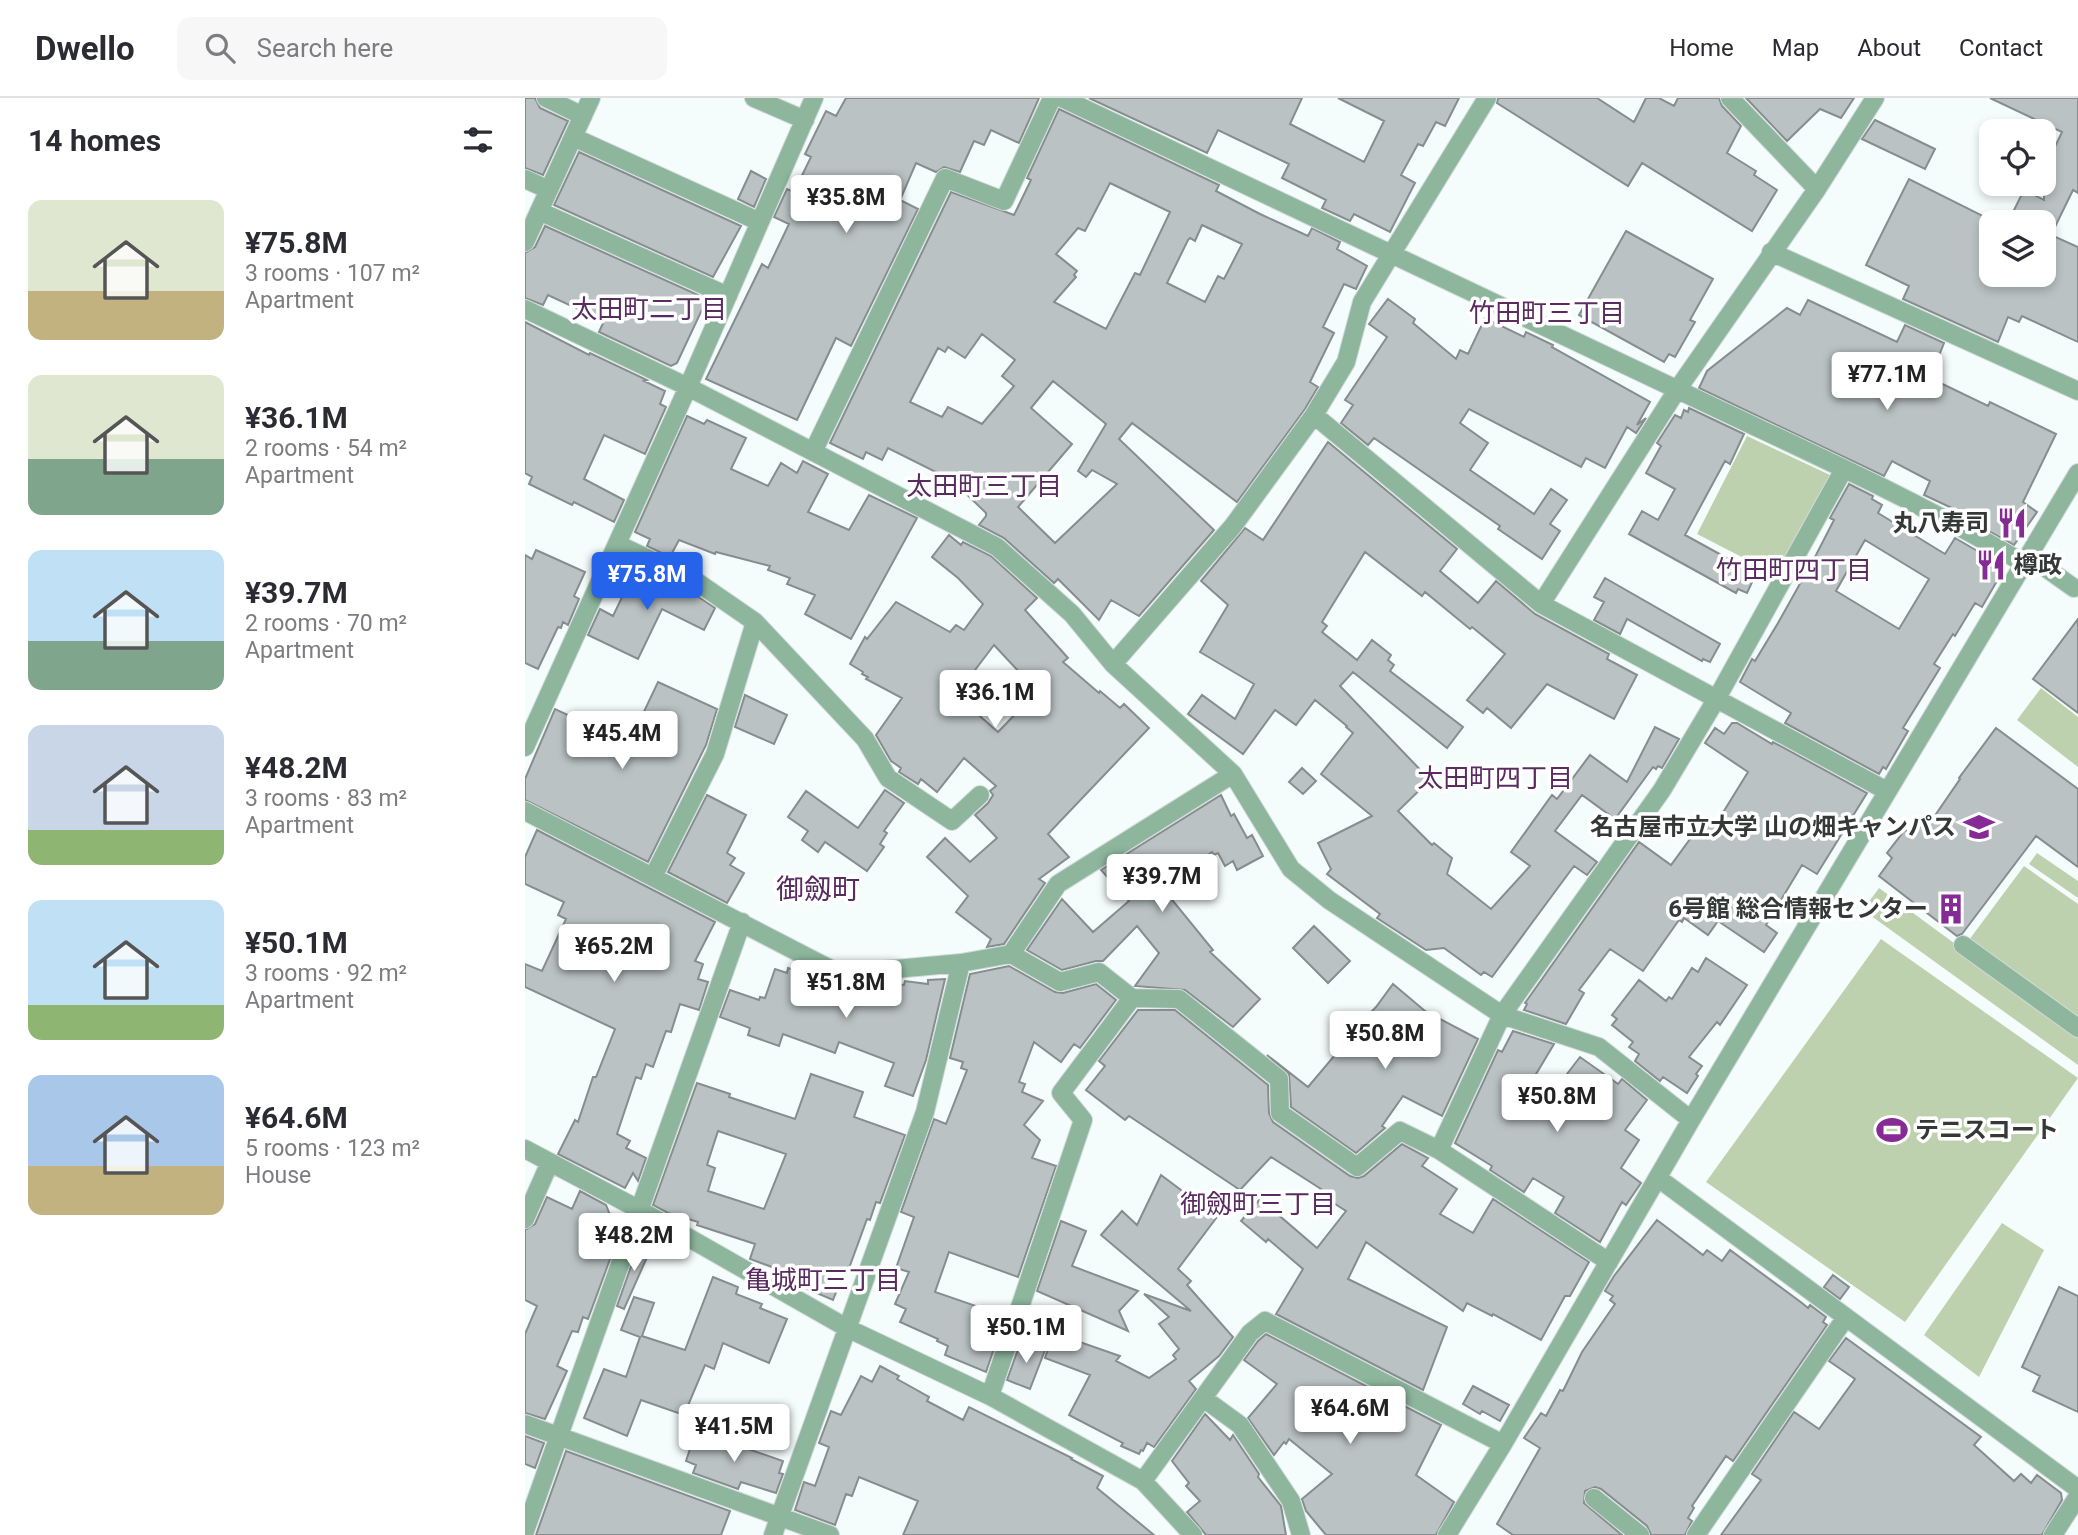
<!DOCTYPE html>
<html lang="en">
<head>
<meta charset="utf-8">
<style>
  body { margin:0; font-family:Roboto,"Noto Sans JP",sans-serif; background:#f7f7f7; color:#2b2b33; height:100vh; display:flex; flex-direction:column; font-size:26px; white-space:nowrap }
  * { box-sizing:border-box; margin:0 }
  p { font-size:23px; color:#7c7c81 }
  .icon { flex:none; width:38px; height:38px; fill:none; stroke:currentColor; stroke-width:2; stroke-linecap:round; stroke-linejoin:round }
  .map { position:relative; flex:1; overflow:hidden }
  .drawer { display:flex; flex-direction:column; background:#fff; width:525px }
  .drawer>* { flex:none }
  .tools { position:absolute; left:1454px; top:21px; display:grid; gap:14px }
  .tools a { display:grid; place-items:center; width:77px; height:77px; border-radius:14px; background:#fff; box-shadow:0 4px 10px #0003; font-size:35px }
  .price { position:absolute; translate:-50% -60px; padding:0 16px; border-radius:7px; background:#fff; color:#222; font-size:23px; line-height:46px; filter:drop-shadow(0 2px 4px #0008) }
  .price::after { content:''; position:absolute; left:50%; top:42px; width:21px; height:16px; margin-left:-10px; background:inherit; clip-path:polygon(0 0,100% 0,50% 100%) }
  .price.on { background:#2563eb; color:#fff }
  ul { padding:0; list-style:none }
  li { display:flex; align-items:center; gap:21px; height:175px; padding:0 28px }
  li span { display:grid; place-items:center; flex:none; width:196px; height:140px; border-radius:14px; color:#555 }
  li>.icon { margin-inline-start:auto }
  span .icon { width:84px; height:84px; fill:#fffc; stroke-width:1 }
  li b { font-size:30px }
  h2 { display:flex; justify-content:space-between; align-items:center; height:84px; padding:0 28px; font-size:30px }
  header { display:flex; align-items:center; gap:42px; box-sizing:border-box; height:98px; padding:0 35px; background:#fff; border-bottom:2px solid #e1e1e2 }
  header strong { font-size:33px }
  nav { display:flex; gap:38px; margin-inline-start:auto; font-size:24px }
  .search { width:490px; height:63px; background:#f7f7f7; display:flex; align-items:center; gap:18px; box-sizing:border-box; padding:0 24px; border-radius:14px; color:#7c7c81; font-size:26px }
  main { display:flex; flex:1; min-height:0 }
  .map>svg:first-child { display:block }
</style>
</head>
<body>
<header>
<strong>Dwello</strong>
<div class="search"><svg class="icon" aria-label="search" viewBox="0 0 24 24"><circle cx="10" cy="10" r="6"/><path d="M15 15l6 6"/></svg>Search here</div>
<nav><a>Home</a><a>Map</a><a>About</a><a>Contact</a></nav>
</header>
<main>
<section class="drawer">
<h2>14 homes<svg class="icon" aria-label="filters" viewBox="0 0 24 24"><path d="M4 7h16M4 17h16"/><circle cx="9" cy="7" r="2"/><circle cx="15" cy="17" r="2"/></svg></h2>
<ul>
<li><span style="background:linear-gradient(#dfe7d0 65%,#c2b280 0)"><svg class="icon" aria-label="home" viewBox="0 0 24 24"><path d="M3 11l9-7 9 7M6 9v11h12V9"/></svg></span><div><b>¥75.8M</b><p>3 rooms · 107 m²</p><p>Apartment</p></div></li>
<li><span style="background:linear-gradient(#dfe7d0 60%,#7fa58c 0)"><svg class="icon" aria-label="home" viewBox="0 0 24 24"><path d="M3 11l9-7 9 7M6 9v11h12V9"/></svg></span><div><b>¥36.1M</b><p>2 rooms · 54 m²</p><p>Apartment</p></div></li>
<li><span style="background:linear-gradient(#bfe0f5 65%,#7fa58c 0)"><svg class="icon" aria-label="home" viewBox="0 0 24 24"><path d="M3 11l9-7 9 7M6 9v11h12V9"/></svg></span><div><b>¥39.7M</b><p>2 rooms · 70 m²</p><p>Apartment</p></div></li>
<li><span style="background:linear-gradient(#c9d6e8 75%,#8fb573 0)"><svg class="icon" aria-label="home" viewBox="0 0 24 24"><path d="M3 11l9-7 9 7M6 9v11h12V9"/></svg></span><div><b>¥48.2M</b><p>3 rooms · 83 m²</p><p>Apartment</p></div></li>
<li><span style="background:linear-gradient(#bfe0f5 75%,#8fb573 0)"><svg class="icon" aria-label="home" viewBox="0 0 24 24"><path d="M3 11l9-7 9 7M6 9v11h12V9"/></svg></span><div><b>¥50.1M</b><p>3 rooms · 92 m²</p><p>Apartment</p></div></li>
<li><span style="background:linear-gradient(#a9c7e8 65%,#c2b280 0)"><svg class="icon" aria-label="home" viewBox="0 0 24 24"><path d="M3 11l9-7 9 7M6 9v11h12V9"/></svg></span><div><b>¥64.6M</b><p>5 rooms · 123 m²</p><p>House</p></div></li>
</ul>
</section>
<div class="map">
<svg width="1553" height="1437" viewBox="0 0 1553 1437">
  <rect width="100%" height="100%" fill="#f5fdfc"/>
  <path fill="#bed1ae" d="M1222,338L1305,377L1250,476L1172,436Z
    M1516,590L1553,619V669L1492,622Z
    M1512,755L1553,783V800L1504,766Z
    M1499,768L1553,806V927L1441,846Z
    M1354,790L1553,936V967L1338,812Z
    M1356,841L1553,980L1380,1224L1181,1084Z
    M1477,1125L1519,1152L1454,1279L1399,1237Z"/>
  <path fill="#bac2c4" stroke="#868d8f" stroke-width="2" fill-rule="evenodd" d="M0,0H10L15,10L43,23L18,77L0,70Z
    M321,0H514L494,45L466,32L459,47L449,43L435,74L419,69L411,74L391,65L375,102L393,111L326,248L311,240L272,322L181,281L237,166L243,170L264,126L249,119L262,91L269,94L286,59L280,56L301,13L311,18Z
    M564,0H777L765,26L839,64L859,23L813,0H934L920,28L911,24L898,48L893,46L876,77L890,85L865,134L829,116L825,123L797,110L801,102L757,80L764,66L693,32L682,55Z
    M973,0H1072L1109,24L1121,0H1134L1149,8L1153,0H1194L1197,8L1216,28L1202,55L1231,73L1229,77L1252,92L1227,133L1117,65L1103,88L972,5Z
    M1221,0H1329L1316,20L1295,11L1262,43Z
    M1465,0H1553V95L1548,92L1526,137L1553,149V244L1497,218L1494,224L1483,219L1473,244L1378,201L1384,188L1341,167L1384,81L1466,122V177H1519V124H1483L1499,92L1519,102V72L1537,34Z
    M534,11L694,87L691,93L735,116L783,138L787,130L815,144L812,151L842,168L831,191L819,186L798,229L809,235L785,284L793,289L780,311L712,404L607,325L594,341L689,432L614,518L586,502L574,522L533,481L529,485L479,440L454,427L461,418V415L427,382L363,350L357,362L341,354L338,361L305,345L426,94L489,117L506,82L502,80ZM585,85L645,114L615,177L610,175L581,231L529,204L551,179L549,177L552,173L531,156L553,130L560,133ZM677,127L717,146L699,181L693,178L680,204L642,185L663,142L665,140L670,143ZM457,236L490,262L477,278L489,288L457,326L423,309L417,319L385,304L413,250L420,254L423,249L440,260ZM528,283L581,326L553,373L561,379L567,372L592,386L530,445L493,409L547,346L506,310Z
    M1350,22L1410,51L1400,71L1337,41Z
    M54,54L216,128L188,179L29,107Z
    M226,73L241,81L229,109L213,101Z
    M20,128L182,201L152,265L146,268L74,234L79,223L23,197L18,207L0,200V155L10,149Z
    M1101,133L1188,181L1165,222L1170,224L1150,259L1144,256L1139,264L1054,217Z
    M863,201L890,221L888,225L931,261L935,252L943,256L960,220L999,239L1001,234L1028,247L1027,249L1125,304L1112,327L1121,320L1111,335L1102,329L1080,370L1061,360L1056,369L944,311L935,325L963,345L945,372L1009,416L1026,391L1042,402L1025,426L1035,433L1017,461L973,431L975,428L849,340L843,347L816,325L828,307L820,302L862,239L844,226Z
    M1283,202L1372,244L1380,227L1419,245L1405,280L1463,308L1465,304L1531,336L1498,404L1512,414L1489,447L1426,412L1427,410L1399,397L1405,383L1367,363L1359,378L1174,290L1182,273L1262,210L1275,217Z
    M0,224L64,257L65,255L122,282L119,283L140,293L135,306L141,309L120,356L79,337L59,381L99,402L89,424L49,404L47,407L4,386L7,379L0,375Z
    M1164,310L1219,336L1205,366L1200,363L1160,437L1231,476L1222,495L1213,491L1211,495L1104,436L1117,413L1133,422L1150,391L1121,375L1136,348L1132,345L1150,317L1156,320L1159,312L1163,314Z
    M162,318L179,326L182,322L221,340L206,371L243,388L256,365L272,375L278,363L303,376L283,414L324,432L344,397L392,420L326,541L280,516L290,497L262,486L265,480L243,472L245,468L191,454L190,456L154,442L146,457L166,469L122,448L125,441L110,434Z
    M803,344L932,451L915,473L953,505L971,483L1010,516L1084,556L1082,561L1112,577L1089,621L1022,586L986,630L962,610L958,615L942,602L980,556L947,529L945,531L900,494L897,498L840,454L797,524L802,528L797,534L832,562L847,542L866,557L863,562L869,567L865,573L938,629L922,650L828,574L815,588L905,682L873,713L907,747L909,745L927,760L922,776L966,811L1005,768L986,754L1027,697L1032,701L1065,657L1102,684L1130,629L1154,641L1137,670L1133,668L1131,671L1128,669L1090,721L1057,697L1030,733L1072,764L1062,777L1049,768L967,879L959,874L956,877L919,850L901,852L852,820L855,816L802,776L806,771L793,745L847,718L796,676L828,635L821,629L822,628L790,602L771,627L750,612L718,656L663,616L677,597L710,621L729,586L675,554L703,507L676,483L720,430L738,442Z
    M1324,386L1348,398L1347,401L1357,407L1353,415L1420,456L1430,440L1480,469L1457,509L1450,505L1430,538L1428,536L1409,566L1415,570L1378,630L1383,633L1361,671L1358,669L1354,676L1260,625L1266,615L1215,584L1227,561L1230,563L1253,525L1291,457L1309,422L1305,420ZM1340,442L1404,481L1374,531L1311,493Z
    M424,437L436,447L438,444L466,458L512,500L500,512L543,560L538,564L574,595L575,593L595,610L599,606L624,630L523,736L544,759L514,781L520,785L479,846L462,849L466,841L431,814L443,798L402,759L420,740L445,764L472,740L450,717L463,705L468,697L465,693L471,688L439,660L412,694L396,681L393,686L374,674L376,670L366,663L351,637L377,600L341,581L343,579L337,576L338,574L325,566L340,539L342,541L371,504L425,534L431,527L439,532L458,506L433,480L407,459ZM469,547L497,577L485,588L501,605L473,634L439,604L452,586L444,580Z
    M11,452L60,474L49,498L54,501L43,527L38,524L36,530L33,529L13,571L0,565V457L7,461Z
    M112,468L166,494L190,510L179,532L137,511L113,561L63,537L75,511L88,518Z
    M1080,480L1195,546L1185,564L1178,561L1177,563L1102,521L1095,536L1069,522L1079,504L1069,499Z
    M1553,521V615L1508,581Z
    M133,584L192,611L181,647L123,764L0,702V681L30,611L99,643L111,620L115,622Z
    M220,597L262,617L249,646L210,629Z
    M1207,625H1212L1247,646L1248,644L1342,695L1292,776L1277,767L1241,827L1252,835L1239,854L1193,823L1183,837L1159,820L1157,824L1154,822L1118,873L1085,851L1054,892L1059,895L1041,926L999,912L1002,906L1000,905L1114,744L1146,767L1179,722L1189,729L1223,674L1180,645L1190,630L1199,636Z
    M1471,630L1553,691V769L1511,738L1437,836L1432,838L1354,778L1367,760L1362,755L1380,732L1385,736L1393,726L1400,732L1435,681L1434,680Z
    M777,670L791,683L778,696L764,684Z
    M360,692L379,705L359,733L362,735L355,746L359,749L342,773L300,744L293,754L277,742L283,733L263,719L281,693L333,730Z
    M182,697L221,717L202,755L210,760L205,767L219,775L202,805L143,774Z
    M696,697L706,718L709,716L722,740L727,737L738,758L712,772L708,763L700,768L693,755L689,757L687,754L635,787L688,852L685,854L735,901L708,929L660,892L610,888L634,855L612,828L578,863H571L537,872L502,852L537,801L568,834L604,803L576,772Z
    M12,732L190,824L170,863L178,866L173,881L183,884L174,912L155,906L146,934L141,933L128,969L121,966L116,981L111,979L92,1036L105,1043L101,1050L121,1060L113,1083L108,1075L100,1090L33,1056L50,1022L53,1024L68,979H71L90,931L0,889V866L17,873L41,821L33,817L39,804L0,786V759Z
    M789,828L825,863L803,885L768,850Z
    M1181,860L1222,887L1195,927L1192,924L1164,959L1177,968L1171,976L1173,978L1162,995L1138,979L1135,983L1110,963L1114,956L1104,949L1108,944L1087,927L1092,921L1087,917L1114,882L1141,903L1144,899L1147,901L1167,870L1173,874Z
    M484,868L530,894L538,895L571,886L591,902L555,950L549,946L536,964L509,944L494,984L500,986L497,994L518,1003L499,1027L515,1042L507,1060L531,1068L493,1179L424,1154L410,1194L480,1218L461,1274L420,1257L423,1248L412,1243L413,1241L375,1224L381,1211L370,1206L384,1174L371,1170L389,1119L376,1114L409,1021L421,1026L442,972L436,970L438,964L425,960L445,876Z
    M263,870L296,882L297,879L310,886L333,893L334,891L360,902L362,885L379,887L380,883L403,886V882L420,881L401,962L388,998L360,988L369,965L314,944L310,955L258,936L254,948L223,937L225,930L195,919L205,892L234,902L235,899L240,900L250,871L262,875Z
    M868,886L900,913L953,941L917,1018L878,998L857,1028L860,1030L831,1055L766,1009L764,976L742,957L783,989L816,950L813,948L851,909Z
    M613,912H650L743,987L744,1015L748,1024L825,1078L833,1080L839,1078L877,1046L903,1060L897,1068L932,1091L915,1116L948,1135L968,1101L1064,1164L1045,1198H1040L1016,1242L968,1216L967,1218L942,1205L938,1213L841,1144L823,1181L922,1229L898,1292L751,1216L778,1171L743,1141L741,1144L716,1123L735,1101L792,1150L821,1113L793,1095L796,1091L746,1059L715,1092L604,1018L600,1022L561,992L580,968L574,963Z
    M988,933L1029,946L995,1003L1012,1015L1055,959L1093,986L1097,981L1122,1002L1100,1032L1114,1042L1096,1070L1116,1085L1101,1107L1097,1104L1075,1144L1030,1115L1039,1099L1008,1080L999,1094L965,1072L967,1068L930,1045L973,952L977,954Z
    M286,976L338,994L329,1019L380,1037L355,1105L351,1104L345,1122L342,1121L323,1173L320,1172L308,1202L266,1184L269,1177L225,1161L230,1146L172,1127L173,1124L143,1115L128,1107L172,985L205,996L204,999L270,1021ZM193,1033L261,1056L239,1111L183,1093L190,1070L182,1067Z
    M636,1077L692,1119L653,1171L666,1183L662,1187L708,1239L694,1258L664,1283L671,1291L629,1349L622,1345L618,1353L616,1352L614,1356L596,1348L598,1345L544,1317L565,1277L520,1260L529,1235L595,1258L591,1263L624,1280L651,1261L648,1257L654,1251L634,1226L644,1219L619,1196L666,1213L576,1137L597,1113L612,1127Z
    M55,1093L81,1107L91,1132L95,1134L63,1221L58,1219L53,1234L47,1233L32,1268L42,1273L20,1321L0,1315V1236L12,1208L0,1202V1132L10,1126L22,1099L47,1111Z
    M1132,1122L1178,1157L1182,1152L1197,1163L1205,1152L1277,1205L1283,1210L1285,1207L1301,1219L1298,1224L1302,1227L1208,1363L1201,1358L1167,1408L1169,1410L1163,1420L1167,1423L1160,1437H1126L1122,1428L1076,1391L1070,1389L1060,1393L1059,1405L1097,1437H988L972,1426L1015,1350L999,1340L1016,1315L1021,1318L1035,1292L1038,1293L1057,1254L1090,1206L1085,1202L1088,1198L1080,1193L1089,1178Z
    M536,1123L561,1133L547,1168L613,1193L594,1213L603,1233L512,1193Z
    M115,1143L127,1148L99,1211L92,1208Z
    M1308,1177L1324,1189L1315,1201L1299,1189Z
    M188,1179L213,1189L211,1196L237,1206L235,1210L262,1221L244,1265L198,1245L189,1271L180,1267L159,1317L116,1302L102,1338L59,1320L79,1271L101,1279L115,1239L96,1232L109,1199L129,1205L117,1238L160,1252Z
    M1534,1189L1553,1198V1314L1508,1293L1515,1278L1497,1269Z
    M741,1236L916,1327L891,1377L929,1404L911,1437H801L781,1413L777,1401L807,1376L764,1341L761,1346L759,1344L749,1357L723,1320L752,1286L719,1262L733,1243Z
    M1321,1240L1456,1339L1449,1347L1489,1383L1496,1376L1506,1385L1512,1377L1536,1395L1537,1402L1517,1437H1196L1236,1382L1227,1376L1269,1314L1294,1331L1330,1281L1304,1263Z
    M496,1243L520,1252L505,1291L482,1282Z
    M355,1268L374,1278L372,1281L404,1299L402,1303L438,1322L444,1309L547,1360L546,1361L578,1378L572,1390L629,1437H378L393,1403L334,1379L327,1398L321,1396L310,1427L270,1412L279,1384L290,1388L304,1349L294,1345L306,1313L316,1317L336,1278L347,1284Z
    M948,1288L984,1307L975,1323L957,1313L955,1316L938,1306Z
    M680,1316L705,1342L708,1337L734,1376L733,1379L756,1408L761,1437H681L662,1414L675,1403L661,1388L664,1385L647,1363Z
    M171,1333L258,1363L254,1375L258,1376L251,1395L216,1384L213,1391L168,1375L171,1367L161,1363Z
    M0,1338L19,1345L10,1370L0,1366Z
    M41,1353L205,1413L196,1437H11Z"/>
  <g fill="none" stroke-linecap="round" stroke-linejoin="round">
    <g stroke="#d2dad9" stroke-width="20">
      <path id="minor" d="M21,0L58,18
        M229,0L280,22
        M537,0C741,96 945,192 1149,290C1267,347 1387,399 1500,466
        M1205,0L1292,91
        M48,39L235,124
        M0,81L24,92
        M14,113L203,198
        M0,144L66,0
        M1246,154L1553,293
        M0,211L163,289L472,449L547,516L588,566L708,676L766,771L804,802L977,917L1074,949L1166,1022
        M789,317L1016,506L1362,693
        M288,354L420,80L479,103L527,0
        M92,446L172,484L230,524L340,641L363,680L427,723L455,697
        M1504,458L1549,490
        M1016,506L1152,292L1292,91L1350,0
        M588,566L708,428L789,317L821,264L837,204L962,0
        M0,649L163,289L289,0
        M0,713L315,876L436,865L486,856L533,786L708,676
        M128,779L190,656L230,524
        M1438,847L1553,930
        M486,856L535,884L574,874L607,900
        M0,1051L115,1112L322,1230L465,1298L618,1383L668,1437
        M914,1052L977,917L1137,692L1192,600L1319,371
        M1133,1080L1553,1391
        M0,1121L25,1064
        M465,1298L558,1022L536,995L607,900L654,901L754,981L755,1015L832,1069L875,1033L914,1052L1084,1164
        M678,1300L715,1327L766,1403L776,1437
        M0,1326L305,1437
        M618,1383L725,1235L740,1223L978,1346
        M1069,1400L1115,1437
        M0,1433L217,824
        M248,1437L400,1014L436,865
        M922,1437L978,1346L1166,1022L1553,375
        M1171,1437L1321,1219
        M1528,1437L1553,1398"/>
    </g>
    <use href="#minor" stroke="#8db69d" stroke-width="18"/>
  </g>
  <defs>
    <g id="restaurant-bare" transform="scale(2.415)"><path d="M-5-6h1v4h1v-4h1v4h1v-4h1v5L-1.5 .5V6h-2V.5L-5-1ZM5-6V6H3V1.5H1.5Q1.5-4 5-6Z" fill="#862a95" stroke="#fff" stroke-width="2.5" paint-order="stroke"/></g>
    <g id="university-bare" transform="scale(2.415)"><path d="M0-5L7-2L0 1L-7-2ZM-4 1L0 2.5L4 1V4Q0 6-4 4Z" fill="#862a95" stroke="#fff" stroke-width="2.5" paint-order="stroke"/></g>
    <g id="building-bare" transform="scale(2.415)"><path d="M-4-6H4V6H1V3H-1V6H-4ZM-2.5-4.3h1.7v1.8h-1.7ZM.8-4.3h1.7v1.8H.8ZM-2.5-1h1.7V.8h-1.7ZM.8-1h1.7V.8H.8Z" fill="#862a95" stroke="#fff" stroke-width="2.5" paint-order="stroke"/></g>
    <g id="stadium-bare" transform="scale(2.415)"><path d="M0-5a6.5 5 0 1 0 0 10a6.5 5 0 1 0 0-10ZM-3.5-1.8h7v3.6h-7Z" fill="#862a95" stroke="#fff" stroke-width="2.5" paint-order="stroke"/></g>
  </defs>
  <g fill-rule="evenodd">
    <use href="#restaurant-bare" x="1487" y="425"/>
    <use href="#restaurant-bare" x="1466" y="467"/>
    <use href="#university-bare" x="1454" y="729"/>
    <use href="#building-bare" x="1426" y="811"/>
    <use href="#stadium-bare" x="1367" y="1032"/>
  </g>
  <g text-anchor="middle" stroke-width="7" stroke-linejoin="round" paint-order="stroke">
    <g font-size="24" font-weight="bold" fill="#343837" stroke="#fff" text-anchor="end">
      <text x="1464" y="433">丸八寿司</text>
      <text x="1489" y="475" text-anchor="start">樽政</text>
      <text x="1431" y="737">名古屋市立大学 山の畑キャンパス</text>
      <text x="1403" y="819">6号館 総合情報センター</text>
      <text x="1390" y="1040" text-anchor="start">テニスコート</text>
    </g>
    <g font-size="26" fill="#592c60" stroke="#fff">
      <text x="124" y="220">太田町二丁目</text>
      <text x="1022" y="224">竹田町三丁目</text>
      <text x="459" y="397">太田町三丁目</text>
      <text x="1269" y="481">竹田町四丁目</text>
      <text x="970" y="689">太田町四丁目</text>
      <text x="733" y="1115">御劔町三丁目</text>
      <text x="298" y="1191">亀城町三丁目</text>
    </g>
    <g font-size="28" fill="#592c60" stroke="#fff">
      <text x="293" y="801">御劔町</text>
    </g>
  </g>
</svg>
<div class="tools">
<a><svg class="icon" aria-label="locate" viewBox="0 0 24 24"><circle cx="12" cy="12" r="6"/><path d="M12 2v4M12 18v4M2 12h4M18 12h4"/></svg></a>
<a><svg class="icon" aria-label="layers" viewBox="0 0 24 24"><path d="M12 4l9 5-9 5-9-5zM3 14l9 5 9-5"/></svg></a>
</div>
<b class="price" style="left:321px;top:137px">¥35.8M</b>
<b class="price" style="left:1362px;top:314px">¥77.1M</b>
<b class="price on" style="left:122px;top:514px">¥75.8M</b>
<b class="price" style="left:470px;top:632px">¥36.1M</b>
<b class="price" style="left:97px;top:673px">¥45.4M</b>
<b class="price" style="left:637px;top:816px">¥39.7M</b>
<b class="price" style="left:89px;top:886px">¥65.2M</b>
<b class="price" style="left:321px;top:922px">¥51.8M</b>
<b class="price" style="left:860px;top:973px">¥50.8M</b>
<b class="price" style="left:1032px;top:1036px">¥50.8M</b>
<b class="price" style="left:109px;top:1175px">¥48.2M</b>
<b class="price" style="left:501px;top:1267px">¥50.1M</b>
<b class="price" style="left:825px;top:1348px">¥64.6M</b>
<b class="price" style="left:209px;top:1366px">¥41.5M</b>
</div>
</main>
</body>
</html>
